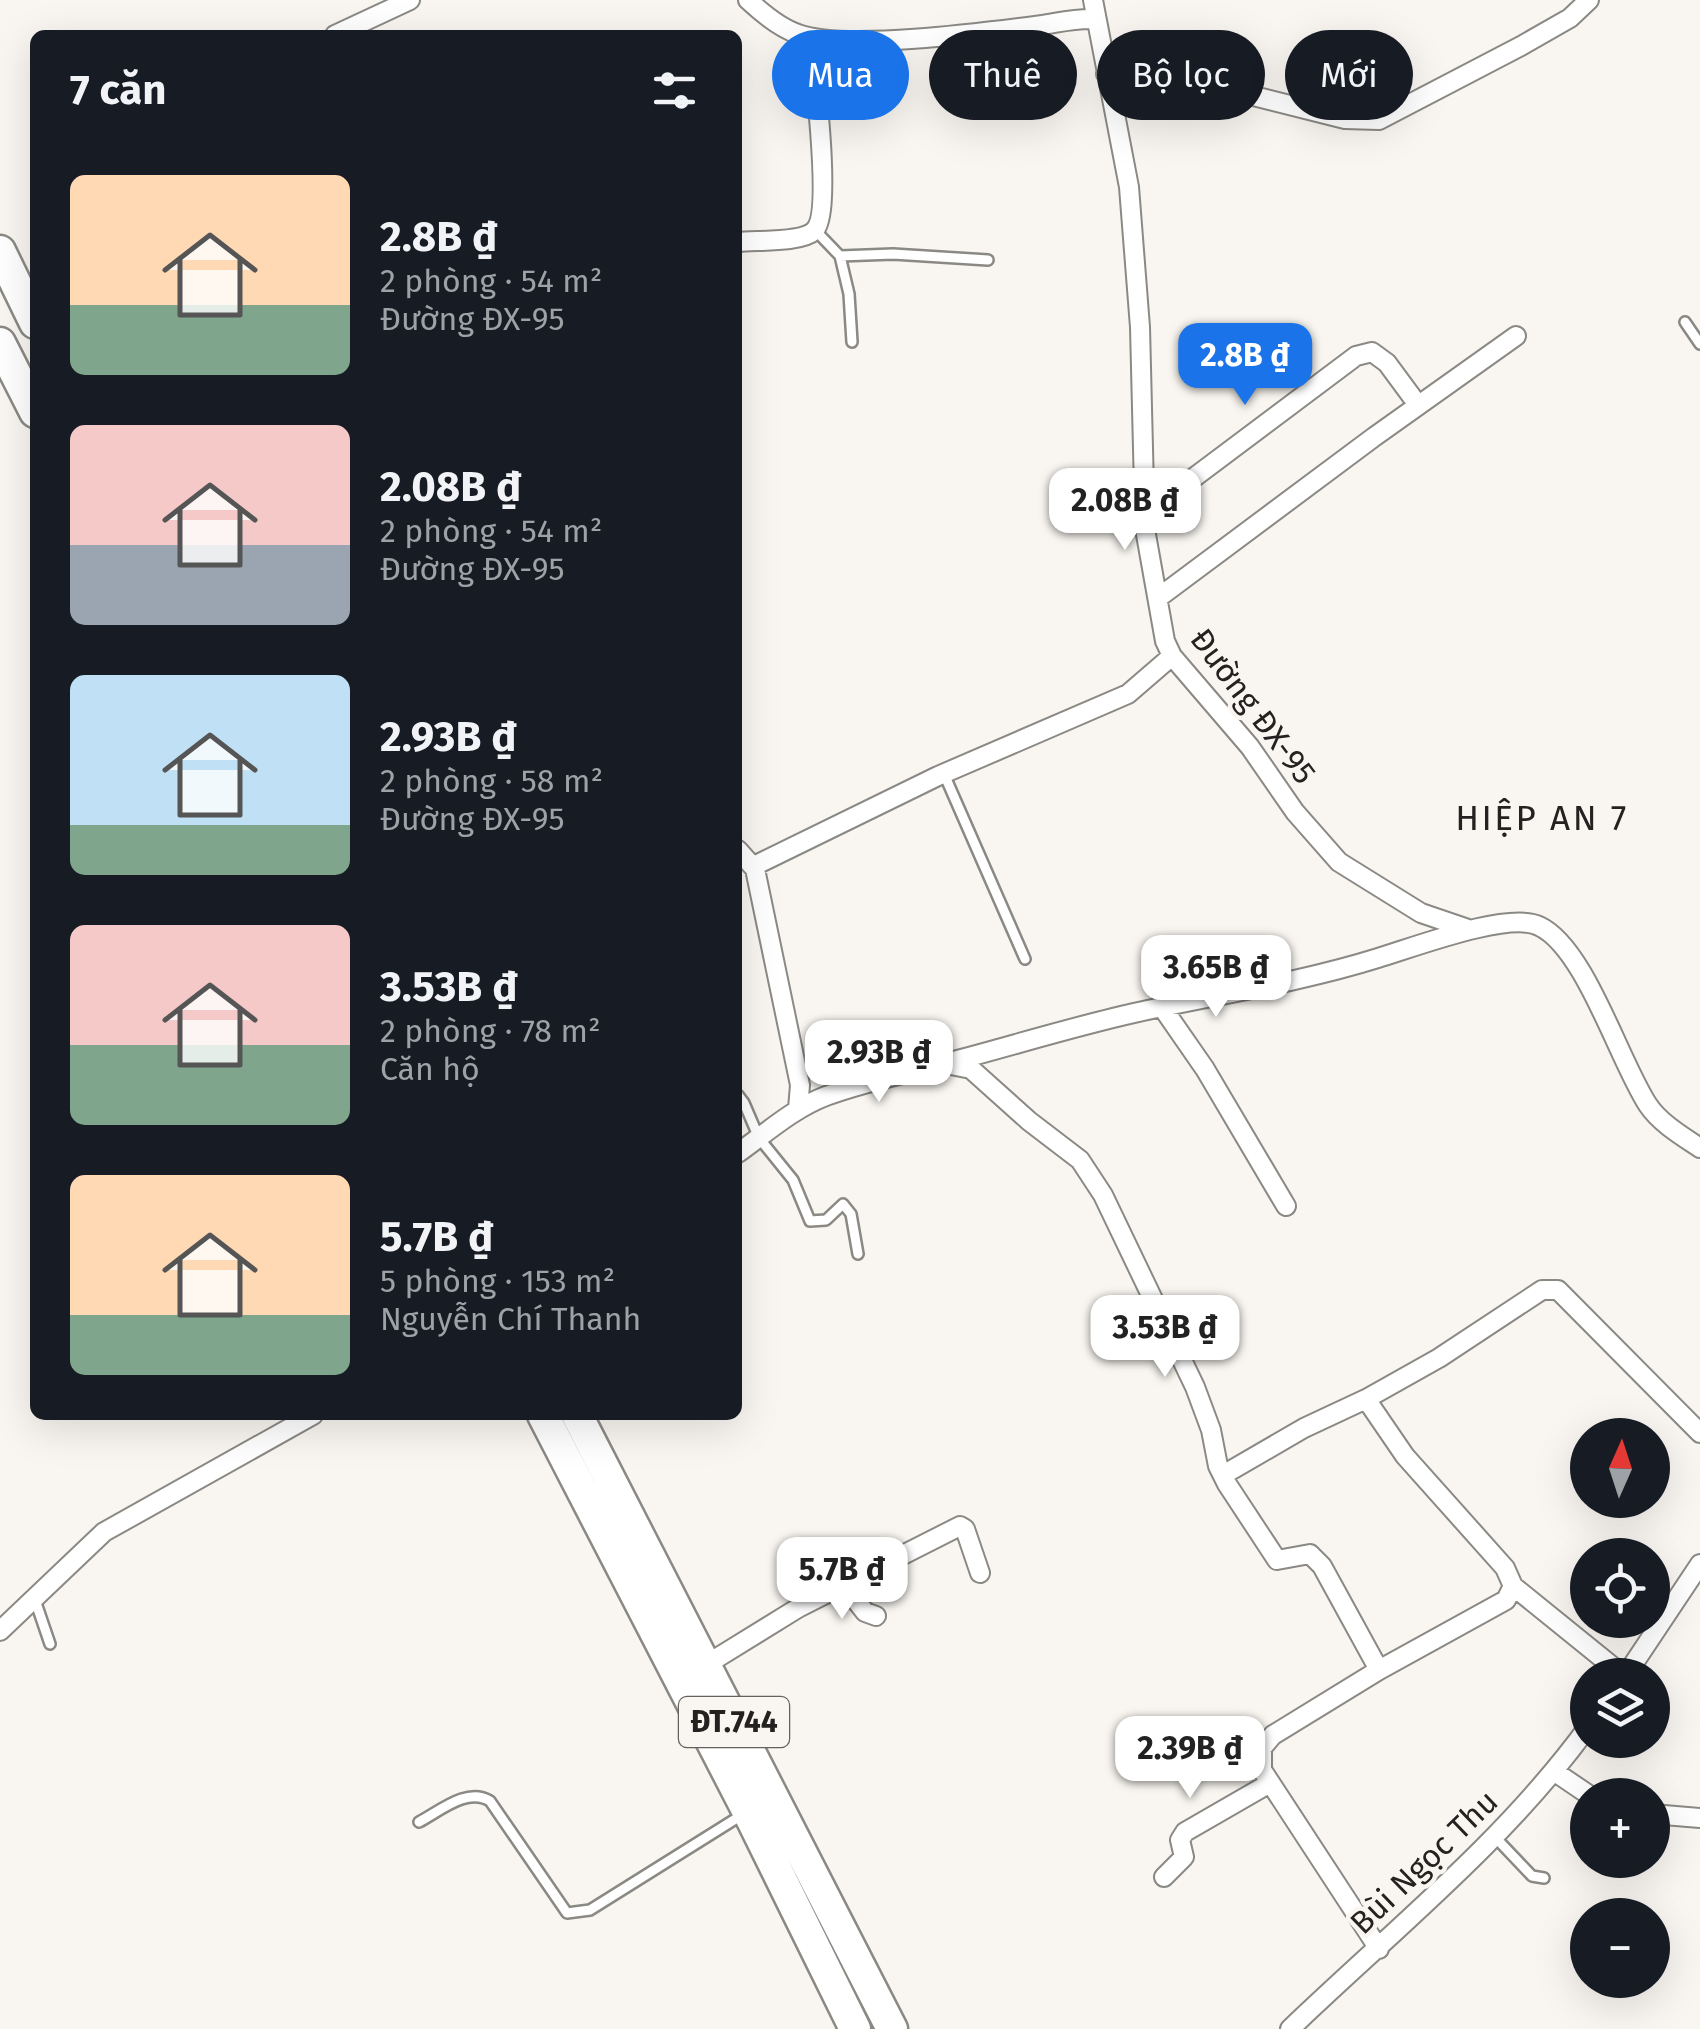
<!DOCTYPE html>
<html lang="vi">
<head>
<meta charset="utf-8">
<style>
  body { margin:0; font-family:"Fira Sans",sans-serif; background:#242831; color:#f1f3f6; height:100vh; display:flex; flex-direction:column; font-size:38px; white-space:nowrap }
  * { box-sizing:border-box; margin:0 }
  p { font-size:32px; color:#9ea1a6 }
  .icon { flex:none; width:55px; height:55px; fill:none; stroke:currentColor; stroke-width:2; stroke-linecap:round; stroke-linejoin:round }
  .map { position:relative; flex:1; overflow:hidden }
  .panel { position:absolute; left:30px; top:30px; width:712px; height:1390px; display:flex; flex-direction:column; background:#171b24; border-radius:15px; box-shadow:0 10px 40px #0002 }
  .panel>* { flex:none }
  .banner { position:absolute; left:772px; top:30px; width:778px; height:90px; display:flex; gap:20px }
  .needle { width:65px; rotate:3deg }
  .tools { position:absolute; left:1570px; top:1418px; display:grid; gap:20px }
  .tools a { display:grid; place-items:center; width:100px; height:100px; border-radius:50%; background:#171b24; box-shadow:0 10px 40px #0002; font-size:50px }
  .price { position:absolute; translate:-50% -85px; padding:0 22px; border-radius:20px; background:#fff; color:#222; font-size:32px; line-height:65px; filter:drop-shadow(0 2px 5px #0008) }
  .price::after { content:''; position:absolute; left:50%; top:60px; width:30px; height:22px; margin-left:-15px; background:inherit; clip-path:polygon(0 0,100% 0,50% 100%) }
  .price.on { background:#1a73e8; color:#fff }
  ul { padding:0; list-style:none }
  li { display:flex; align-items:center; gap:30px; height:250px; padding:0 40px }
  li span { display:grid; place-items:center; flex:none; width:280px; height:200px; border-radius:15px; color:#555 }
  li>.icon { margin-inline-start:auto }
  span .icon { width:120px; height:120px; fill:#fffc; stroke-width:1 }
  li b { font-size:42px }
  h2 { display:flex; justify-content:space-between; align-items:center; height:120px; padding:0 40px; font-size:42px }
  .tag { padding:0 35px; border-radius:45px; background:#171b24; box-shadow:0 10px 40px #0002; font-size:35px; line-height:90px }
  .tag.on { background:#1a73e8; color:#fff }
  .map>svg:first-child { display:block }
</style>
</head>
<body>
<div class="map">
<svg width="1700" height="2029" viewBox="0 0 1700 2029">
  <rect width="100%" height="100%" fill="#f9f6f1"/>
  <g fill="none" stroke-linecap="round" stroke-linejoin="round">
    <g stroke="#8b8984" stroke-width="14">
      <path id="lane" d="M815,230L840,256L849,294L852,342
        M840,256L893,254L988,260
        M1685,322L1700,344
        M944,774L1025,959
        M738,1095L744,1103L759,1138L793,1180L810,1221L826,1220L843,1204L851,1214L858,1254
        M35,1600L50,1644
        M419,1822C440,1811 467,1787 490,1801L567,1913L590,1910L745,1813
        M1494,1836L1532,1876L1544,1878"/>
    </g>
    <g stroke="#8b8984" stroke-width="22">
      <path id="street" d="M748,0C762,13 780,28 798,34C845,51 988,32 1042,25C1061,22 1076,18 1095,19
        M1093,0L1129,187L1140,327L1145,529L1165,641L1172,656L1250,747L1295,812L1339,862L1421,913L1468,929
        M335,35L410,0
        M1106,74L1182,78L1345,119L1379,120L1521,46L1570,18L1589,0
        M738,242C756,240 801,243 814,231C833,213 814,70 811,38
        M1144,515L1356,356L1372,352L1387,363L1418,405
        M1158,598L1374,437L1516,336
        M738,850L755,869
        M1162,1007L1205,1069L1286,1206
        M951,1065L971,1069L1029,1121L1080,1160L1103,1195L1195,1387L1211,1430L1218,1466L1227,1484L1277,1560L1310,1554L1322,1566L1379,1670
        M798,1109L800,1085L755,869L760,863L938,776L1128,694L1172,656
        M738,1153C766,1133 794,1108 826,1096C866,1081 909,1073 950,1062C1011,1046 1072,1027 1134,1013C1214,995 1298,983 1378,958C1412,948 1508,911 1539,926C1585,947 1619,1061 1648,1105C1660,1123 1682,1136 1700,1148
        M1223,1475L1304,1428L1366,1399
        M843,1584L865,1612L876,1616
        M1513,1586L1623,1675
        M0,1631L104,1532L313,1415
        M704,1666L798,1608L960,1526L965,1529L980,1573
        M1626,1675L1700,1564
        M1555,1772L1589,1795
        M1652,1814L1700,1818
        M1164,1877L1184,1857L1180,1840L1185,1832L1270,1783
        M1379,1949L1262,1770V1748L1273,1735L1379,1670L1506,1600L1513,1586L1505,1568L1405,1456L1366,1399L1439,1358L1542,1290H1558L1700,1433
        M1290,2029C1392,1931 1504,1842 1588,1727"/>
    </g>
    <g stroke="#8b8984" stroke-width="35">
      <path id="primary" d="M0,251L35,323
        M0,343L35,412
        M543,1415L748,1812L855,2029
        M577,1415L892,2029"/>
    </g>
    <use href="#lane" stroke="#fff" stroke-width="9"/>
    <use href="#street" stroke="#fff" stroke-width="18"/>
    <use href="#primary" stroke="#fff" stroke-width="30"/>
  </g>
  <g text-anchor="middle" stroke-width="9" stroke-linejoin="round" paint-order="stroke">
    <rect fill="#f9f6f1" stroke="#63625f" stroke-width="2.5" x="679" y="1697" width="110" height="50" rx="8"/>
    <g font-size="30" font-weight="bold" fill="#232221">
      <text x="734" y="1732">ĐT.744</text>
    </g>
    <g font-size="32" fill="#232221" stroke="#f9f6f1">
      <text transform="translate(1253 706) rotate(53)" y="11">Đường ĐX-95</text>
      <text transform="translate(1424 1862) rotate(-44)" y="11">Bùi Ngọc Thu</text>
    </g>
    <g font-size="35" letter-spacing="2.5" fill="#232221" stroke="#f9f6f1">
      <text x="1542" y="830">HIỆP AN 7</text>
    </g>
  </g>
</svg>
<div class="tools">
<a><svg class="needle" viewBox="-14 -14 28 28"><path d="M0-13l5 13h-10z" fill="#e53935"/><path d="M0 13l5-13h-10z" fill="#9ea1a6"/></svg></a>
<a><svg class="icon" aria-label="locate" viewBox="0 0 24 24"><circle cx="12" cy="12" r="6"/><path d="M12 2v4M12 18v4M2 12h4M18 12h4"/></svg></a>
<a><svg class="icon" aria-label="layers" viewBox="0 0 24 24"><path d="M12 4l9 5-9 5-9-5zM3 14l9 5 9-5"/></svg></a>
<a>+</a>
<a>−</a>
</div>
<b class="price on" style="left:1245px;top:408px">2.8B ₫</b>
<b class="price" style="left:1125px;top:553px">2.08B ₫</b>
<b class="price" style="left:1216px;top:1020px">3.65B ₫</b>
<b class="price" style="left:879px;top:1105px">2.93B ₫</b>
<b class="price" style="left:1165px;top:1380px">3.53B ₫</b>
<b class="price" style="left:842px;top:1622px">5.7B ₫</b>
<b class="price" style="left:1190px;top:1801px">2.39B ₫</b>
<div class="banner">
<a class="tag on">Mua</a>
<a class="tag">Thuê</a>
<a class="tag">Bộ lọc</a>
<a class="tag">Mới</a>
</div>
<section class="panel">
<h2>7 căn<svg class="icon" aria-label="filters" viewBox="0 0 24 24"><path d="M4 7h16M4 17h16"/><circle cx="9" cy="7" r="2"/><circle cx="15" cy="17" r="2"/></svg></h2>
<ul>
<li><span style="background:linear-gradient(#ffd9b3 65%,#7fa58c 0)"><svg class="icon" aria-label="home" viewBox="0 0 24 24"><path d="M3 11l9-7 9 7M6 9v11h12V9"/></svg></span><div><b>2.8B ₫</b><p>2 phòng · 54 m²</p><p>Đường ĐX-95</p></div></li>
<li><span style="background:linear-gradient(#f6c9c9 60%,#9aa5b1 0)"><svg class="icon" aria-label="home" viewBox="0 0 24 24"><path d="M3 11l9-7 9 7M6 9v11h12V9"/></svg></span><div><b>2.08B ₫</b><p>2 phòng · 54 m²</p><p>Đường ĐX-95</p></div></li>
<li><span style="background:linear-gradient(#bfe0f5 75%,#7fa58c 0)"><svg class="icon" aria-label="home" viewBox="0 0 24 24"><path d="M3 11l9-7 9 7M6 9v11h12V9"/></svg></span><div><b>2.93B ₫</b><p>2 phòng · 58 m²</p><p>Đường ĐX-95</p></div></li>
<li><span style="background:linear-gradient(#f6c9c9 60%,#7fa58c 0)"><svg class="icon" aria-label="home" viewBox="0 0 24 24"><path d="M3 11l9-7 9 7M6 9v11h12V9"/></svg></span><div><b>3.53B ₫</b><p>2 phòng · 78 m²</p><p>Căn hộ</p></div></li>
<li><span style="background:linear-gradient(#ffd9b3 70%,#7fa58c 0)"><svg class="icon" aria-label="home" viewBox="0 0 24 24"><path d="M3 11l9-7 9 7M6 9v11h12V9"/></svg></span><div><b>5.7B ₫</b><p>5 phòng · 153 m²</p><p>Nguyễn Chí Thanh</p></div></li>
</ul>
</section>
</div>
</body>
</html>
